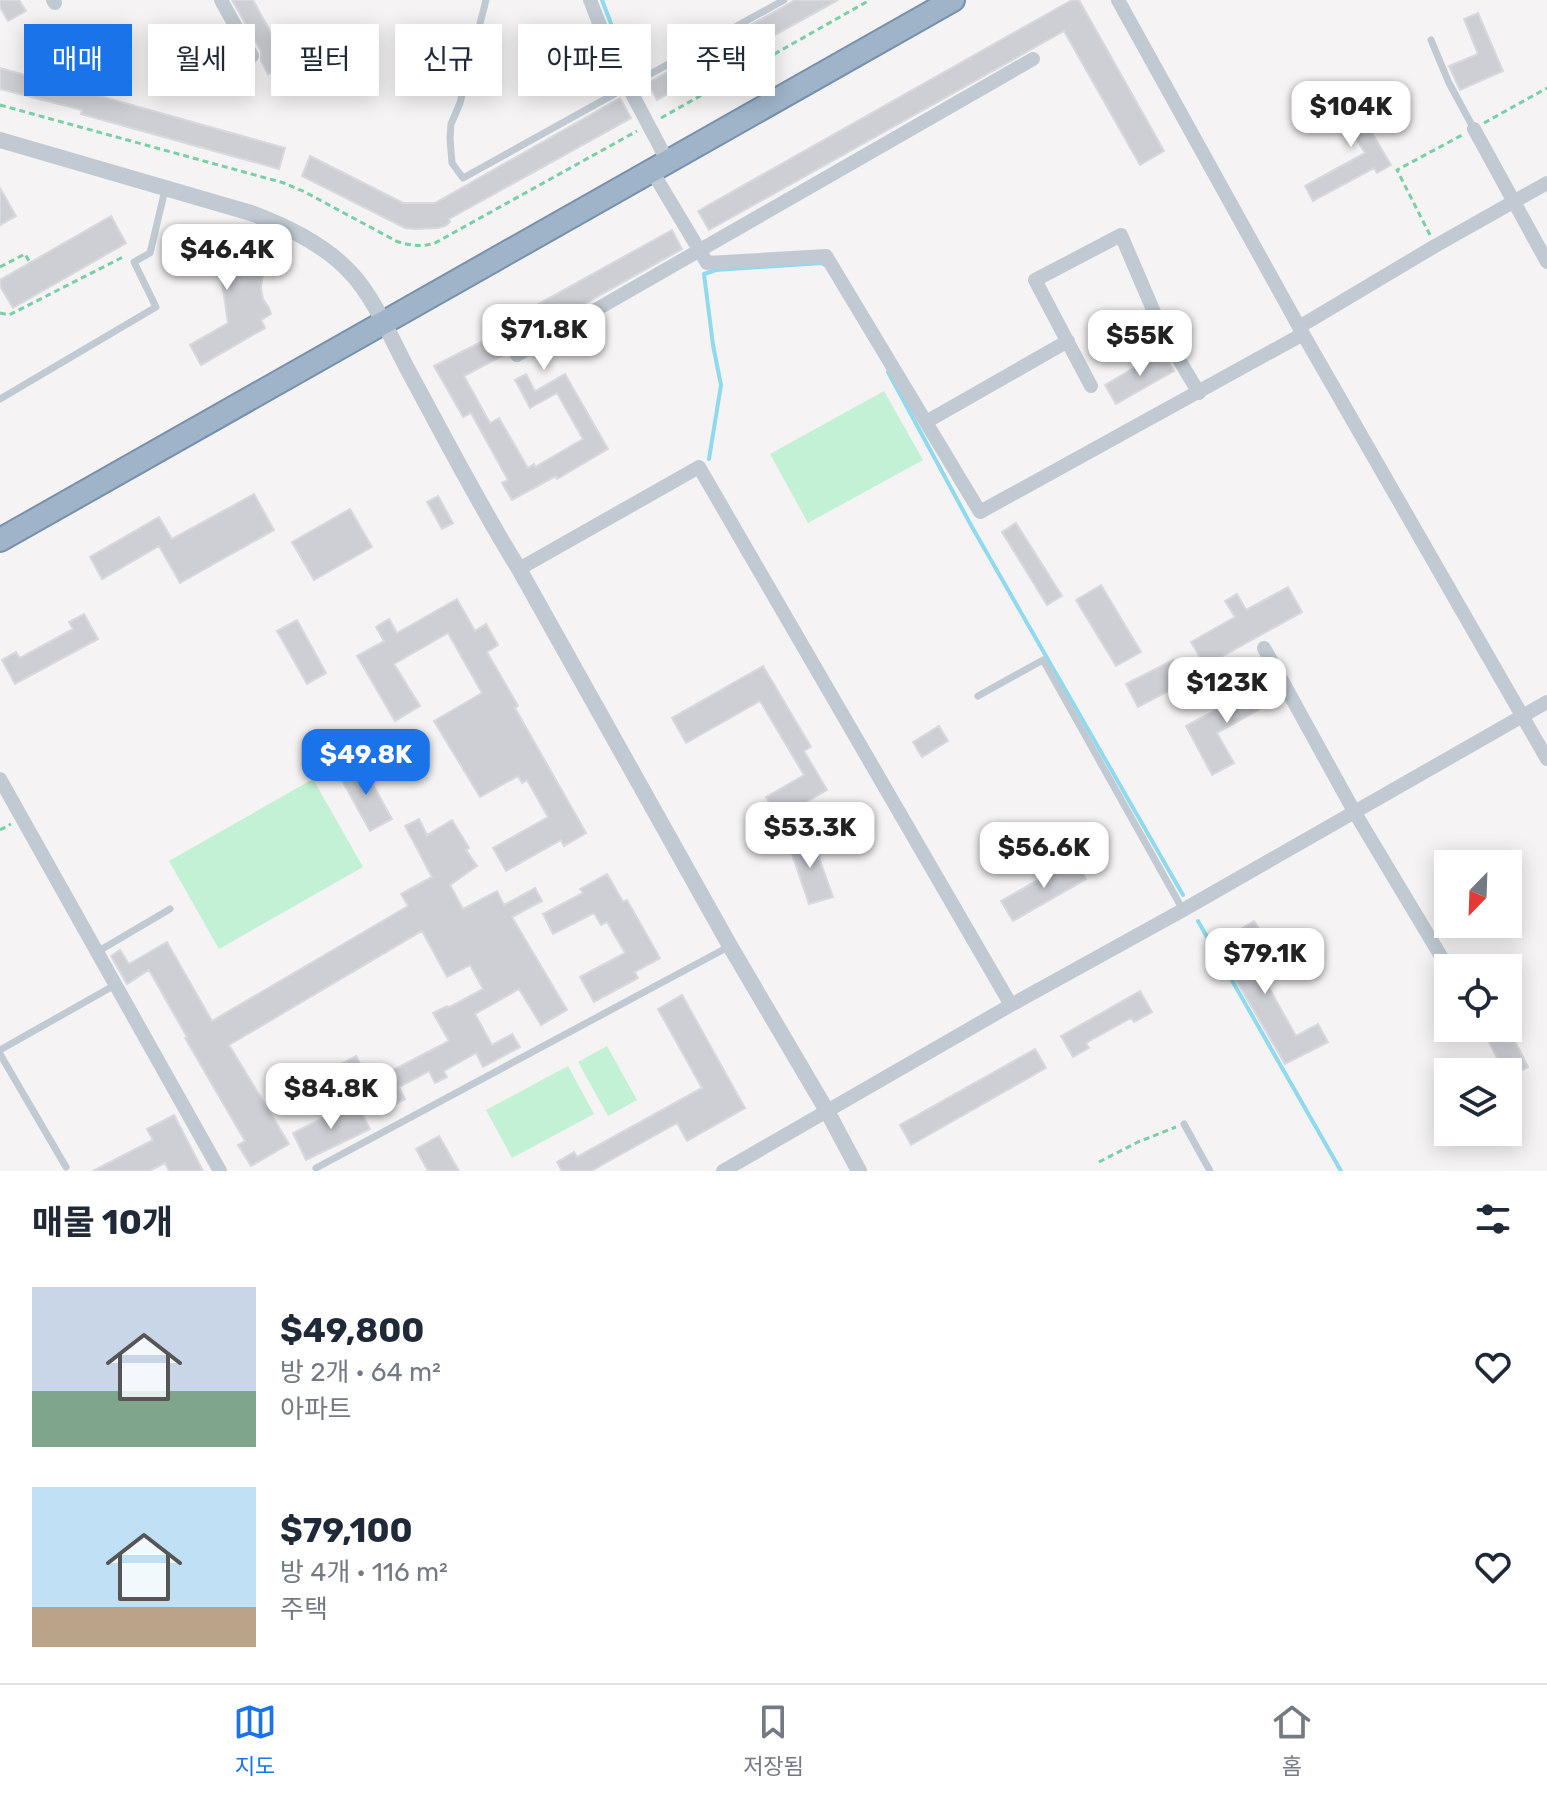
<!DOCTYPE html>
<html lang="ko">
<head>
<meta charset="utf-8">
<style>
  body { margin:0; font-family:Rubik,"Noto Sans KR",sans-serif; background:#f2f2f3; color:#1f2937; height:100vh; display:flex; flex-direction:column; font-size:30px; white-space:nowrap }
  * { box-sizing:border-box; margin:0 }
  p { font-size:26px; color:#747a83 }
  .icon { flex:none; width:44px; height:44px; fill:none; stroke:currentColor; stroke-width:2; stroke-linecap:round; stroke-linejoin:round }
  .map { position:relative; height:1171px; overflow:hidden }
  .panel { display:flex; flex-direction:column; background:#fff; flex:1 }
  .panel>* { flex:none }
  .guide { position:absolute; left:24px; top:24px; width:800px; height:72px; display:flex; gap:16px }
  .needle { width:52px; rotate:203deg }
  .controls { position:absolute; left:1434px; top:850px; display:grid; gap:16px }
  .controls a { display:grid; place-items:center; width:88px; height:88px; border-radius:0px; background:#fff; box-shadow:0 4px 20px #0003; font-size:40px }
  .price { position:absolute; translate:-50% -68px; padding:0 18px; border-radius:16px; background:#fff; color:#222; font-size:26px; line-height:52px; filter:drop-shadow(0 2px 4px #0008) }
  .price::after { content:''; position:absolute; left:50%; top:48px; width:24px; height:18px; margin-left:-12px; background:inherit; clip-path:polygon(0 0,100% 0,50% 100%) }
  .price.active { background:#1a73e8; color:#fff }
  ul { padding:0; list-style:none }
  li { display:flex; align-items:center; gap:24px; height:200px; padding:0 32px }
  li span { display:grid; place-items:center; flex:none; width:224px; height:160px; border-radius:0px; color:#555 }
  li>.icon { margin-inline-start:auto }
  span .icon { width:96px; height:96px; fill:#fffc; stroke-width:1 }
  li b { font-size:34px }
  h2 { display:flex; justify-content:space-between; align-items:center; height:96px; padding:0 32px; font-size:34px }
  .pill { padding:0 28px; border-radius:0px; background:#fff; box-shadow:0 4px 20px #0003; font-size:28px; line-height:72px }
  .pill.active { background:#1a73e8; color:#fff }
  .menu { display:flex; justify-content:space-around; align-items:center; height:112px; border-top:2px solid #e0e1e3; background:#fff; font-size:22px; color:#747a83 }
  .menu a { display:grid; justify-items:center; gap:4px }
  .menu .active { color:#1a73e8 }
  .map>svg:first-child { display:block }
</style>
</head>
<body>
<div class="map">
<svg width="1547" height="1171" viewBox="0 0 1547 1171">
  <rect width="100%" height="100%" fill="#f5f3f3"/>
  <path fill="#c3f1d5" d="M884,391L923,460L808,523L770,454Z
    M313,779L363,867L219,949L169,861Z
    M607,1046L637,1100L608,1116L578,1062Z
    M568,1066L594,1114L512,1158L486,1110Z"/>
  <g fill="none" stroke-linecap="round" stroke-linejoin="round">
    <path stroke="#90daee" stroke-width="4" d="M602,0L615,34
      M888,372L972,527L1183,895
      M709,459L721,385L713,345L704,274L716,270L822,263L825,265
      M1198,921L1341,1171"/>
  </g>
  <path fill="#cdcfd5" stroke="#d7d9de" stroke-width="2" d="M0,0H19L26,11L8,21L0,7Z
    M232,0H253L288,64L268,74L261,61V51Z
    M795,0H838L657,100L648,83Z
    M1072,0H1079L1164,151L1140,165L1064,31L709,230L698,211Z
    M1478,13L1503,71L1460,90L1449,66L1478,54L1464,19Z
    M0,68L285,148L279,169L81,114L82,110L0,89Z
    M1342,83L1391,165L1377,173L1374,168L1313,201L1305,186L1365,153L1327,91Z
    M620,98L631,118L449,219L450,222L445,226L437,228L415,229L405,228L302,176L310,156L403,203H435Z
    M0,188L16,216L0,225Z
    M111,216L126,243L13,308L0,286V280Z
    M672,230L682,249L499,352L502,356L464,376L490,423L499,418L528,468L534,464L535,467L583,439L557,393L530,408L515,380L526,374L535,391L565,374L608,449L557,479L556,476L512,500L502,483L508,480L471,413L463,417L434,366L491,337L488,332Z
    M170,232L254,255V260L264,264L261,288L263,299L269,308L271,314L261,320L265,328L201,365L190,345L228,323L220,269L164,254Z
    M1162,351L1174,371L1116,404L1105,385Z
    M254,494L274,530L180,583L159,546L102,579L90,557L159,517L172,539Z
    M438,496L453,523L442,529L427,502Z
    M350,509L372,547L314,580L292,542Z
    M1016,523L1062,596L1047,605L1002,532Z
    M1101,585L1141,652L1116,666L1076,600Z
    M1288,587L1302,612L1205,666L1191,642L1235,617L1225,601L1237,594L1246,610Z
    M457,599L475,631L486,624L498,645L487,652L518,706L515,708L586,833L564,846L561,840L506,871L493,848L548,817L527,780L522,783L518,776L480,797L434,721L482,693L448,633L394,664L420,706L395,721L357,656L384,641L376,627L389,619L397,633Z
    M84,614L98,639L15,684L2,660L16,652L20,658L73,629L69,622Z
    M297,620L326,673L307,684L277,631Z
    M1173,660L1184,683L1138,707L1126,684Z
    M763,666L811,747L804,751L827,790L778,818L766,797L804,775L760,701L686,743L672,718Z
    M1271,681L1280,698L1217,733L1234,763L1212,775L1186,726Z
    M939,726L948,741L922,757L913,742Z
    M361,763L392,819L370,831L339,775Z
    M419,819L427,835L452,820L469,848L466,850L477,866L450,885L463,909L497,891L504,905L535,888L542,901L512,917L567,1010L541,1025L519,989L475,1014L492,1045L512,1034L520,1047L483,1067L476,1053L444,1071L447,1077L435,1083L429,1071L399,1087L405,1099L394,1105L387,1092L366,1104L343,1063L356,1056L370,1082L449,1041L433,1013L447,1006L448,1008L483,989L470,965L447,977L422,931L229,1045L289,1144L251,1166L238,1145L245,1141L185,1038L187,1037L149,970L127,984L111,956L120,950L129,964L167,942L212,1021L408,906L401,894L432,877L405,826Z
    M811,835L833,897L809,904L788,842Z
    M1075,859L1086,879L1013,921L1001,901Z
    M607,874L623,902L627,900L660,958L635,972L638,978L594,1002L580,977L625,953L607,922L601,925L594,913L553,934L543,914L583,893L580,889Z
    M1254,921L1264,937L1247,949L1296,1036L1318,1024L1328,1042L1285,1064L1215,944Z
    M1140,991L1152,1012L1134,1022L1131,1018L1086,1043L1089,1048L1073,1057L1061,1036Z
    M682,995L745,1108L687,1141L677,1123L591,1171H562L557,1162L574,1152L577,1157L702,1088L658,1009Z
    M1509,1029L1528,1067L1508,1078V1072H1504L1488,1040Z
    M1035,1049L1046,1068L911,1145L900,1125Z
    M356,1102L370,1129L306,1160L293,1133Z
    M174,1115L203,1171H169L165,1163L149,1171H93L153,1140L147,1129Z
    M439,1136L459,1171H428L416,1149Z"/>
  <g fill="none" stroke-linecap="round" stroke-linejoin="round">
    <g stroke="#7690ad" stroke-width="26">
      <path id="trunk" d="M0,540L953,0"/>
    </g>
    <path stroke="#7ad0a6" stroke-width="3" stroke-dasharray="6 4" stroke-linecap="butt" d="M0,105L284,183L305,192L396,241C410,246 422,247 435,243L637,131
      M661,118L870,0
      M1484,123L1547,88
      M1430,235L1397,170L1464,134
      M0,267L25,254L30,263
      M0,313L9,315L125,256
      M0,830L11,824
      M1099,1162L1138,1142L1176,1127"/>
    <path stroke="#c1cad2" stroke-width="7" d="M486,0L460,103L451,124L450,138L452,163L463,178L784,0
      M1431,40L1449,83L1474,129
      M0,399L156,307L134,262L150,253L165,190
      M978,696L1043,660L1183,910
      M97,952L170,909
      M0,1050L115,985
      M0,1054L66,1167
      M1184,1124L1210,1171
      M316,1168L730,946"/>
    <path stroke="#c1cad2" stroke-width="14" d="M53,0L55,3
      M221,0L252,56
      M590,0L612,56L668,162
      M1118,0L1303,334L1547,759
      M1474,129L1547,262
      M652,171L707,263L826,256L980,512L1303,334
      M1299,327L1435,246L1547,183
      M517,355L1033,59
      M1091,386L1035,280L1121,235L1163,333L1199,393
      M926,422L1068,341
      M519,569L699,467L1011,1005
      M1264,648L1355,813L1448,968
      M0,779L220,1171
      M723,1171L1011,1005L1183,910L1547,702"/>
    <path stroke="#c1cad2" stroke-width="16" d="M0,140L251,213C286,226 324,244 350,272C374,297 392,340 409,372C445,438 479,505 519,569L730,946L827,1111L859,1171"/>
    <use href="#trunk" stroke="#9fb4c9" stroke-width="22"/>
  </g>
</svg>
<div class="controls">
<a><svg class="needle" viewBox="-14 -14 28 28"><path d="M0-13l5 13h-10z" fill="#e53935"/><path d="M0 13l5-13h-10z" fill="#747a83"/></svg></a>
<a><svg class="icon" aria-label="locate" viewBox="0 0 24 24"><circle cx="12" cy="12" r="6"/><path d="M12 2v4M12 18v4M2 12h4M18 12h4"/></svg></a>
<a><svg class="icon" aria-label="layers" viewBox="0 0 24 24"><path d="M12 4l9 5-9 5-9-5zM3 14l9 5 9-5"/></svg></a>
</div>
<b class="price" style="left:1351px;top:149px">$104K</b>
<b class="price" style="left:227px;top:292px">$46.4K</b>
<b class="price" style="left:544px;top:372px">$71.8K</b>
<b class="price" style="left:1140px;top:378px">$55K</b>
<b class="price" style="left:1227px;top:725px">$123K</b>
<b class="price active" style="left:366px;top:797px">$49.8K</b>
<b class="price" style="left:810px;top:870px">$53.3K</b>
<b class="price" style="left:1044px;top:890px">$56.6K</b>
<b class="price" style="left:1265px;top:996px">$79.1K</b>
<b class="price" style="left:331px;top:1131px">$84.8K</b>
<div class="guide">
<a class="pill active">매매</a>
<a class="pill">월세</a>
<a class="pill">필터</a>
<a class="pill">신규</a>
<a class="pill">아파트</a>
<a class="pill">주택</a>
</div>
</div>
<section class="panel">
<h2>매물 10개<svg class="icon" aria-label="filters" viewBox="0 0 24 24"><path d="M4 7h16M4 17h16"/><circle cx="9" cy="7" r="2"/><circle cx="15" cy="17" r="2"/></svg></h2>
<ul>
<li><span style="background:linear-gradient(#c9d6e8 65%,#7fa58c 0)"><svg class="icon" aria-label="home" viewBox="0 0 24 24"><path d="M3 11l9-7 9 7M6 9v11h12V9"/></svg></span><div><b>$49,800</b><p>방 2개 · 64 m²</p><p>아파트</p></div><svg class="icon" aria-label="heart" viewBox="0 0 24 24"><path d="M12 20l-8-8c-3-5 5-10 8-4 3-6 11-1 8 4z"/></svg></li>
<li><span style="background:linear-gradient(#bfe0f5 75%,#b9a48a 0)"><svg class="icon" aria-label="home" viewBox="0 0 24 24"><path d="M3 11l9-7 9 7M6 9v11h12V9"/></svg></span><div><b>$79,100</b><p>방 4개 · 116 m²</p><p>주택</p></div><svg class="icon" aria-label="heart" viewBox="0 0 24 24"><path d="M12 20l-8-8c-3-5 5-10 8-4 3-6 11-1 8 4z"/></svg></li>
</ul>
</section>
<nav class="menu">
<a class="active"><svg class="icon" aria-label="map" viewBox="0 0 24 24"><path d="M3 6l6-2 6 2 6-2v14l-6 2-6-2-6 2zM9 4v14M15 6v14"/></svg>지도</a>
<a><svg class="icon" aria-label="saved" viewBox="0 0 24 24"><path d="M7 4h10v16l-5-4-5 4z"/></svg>저장됨</a>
<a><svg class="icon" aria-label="home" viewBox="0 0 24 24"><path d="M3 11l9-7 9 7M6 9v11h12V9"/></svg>홈</a>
</nav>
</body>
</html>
